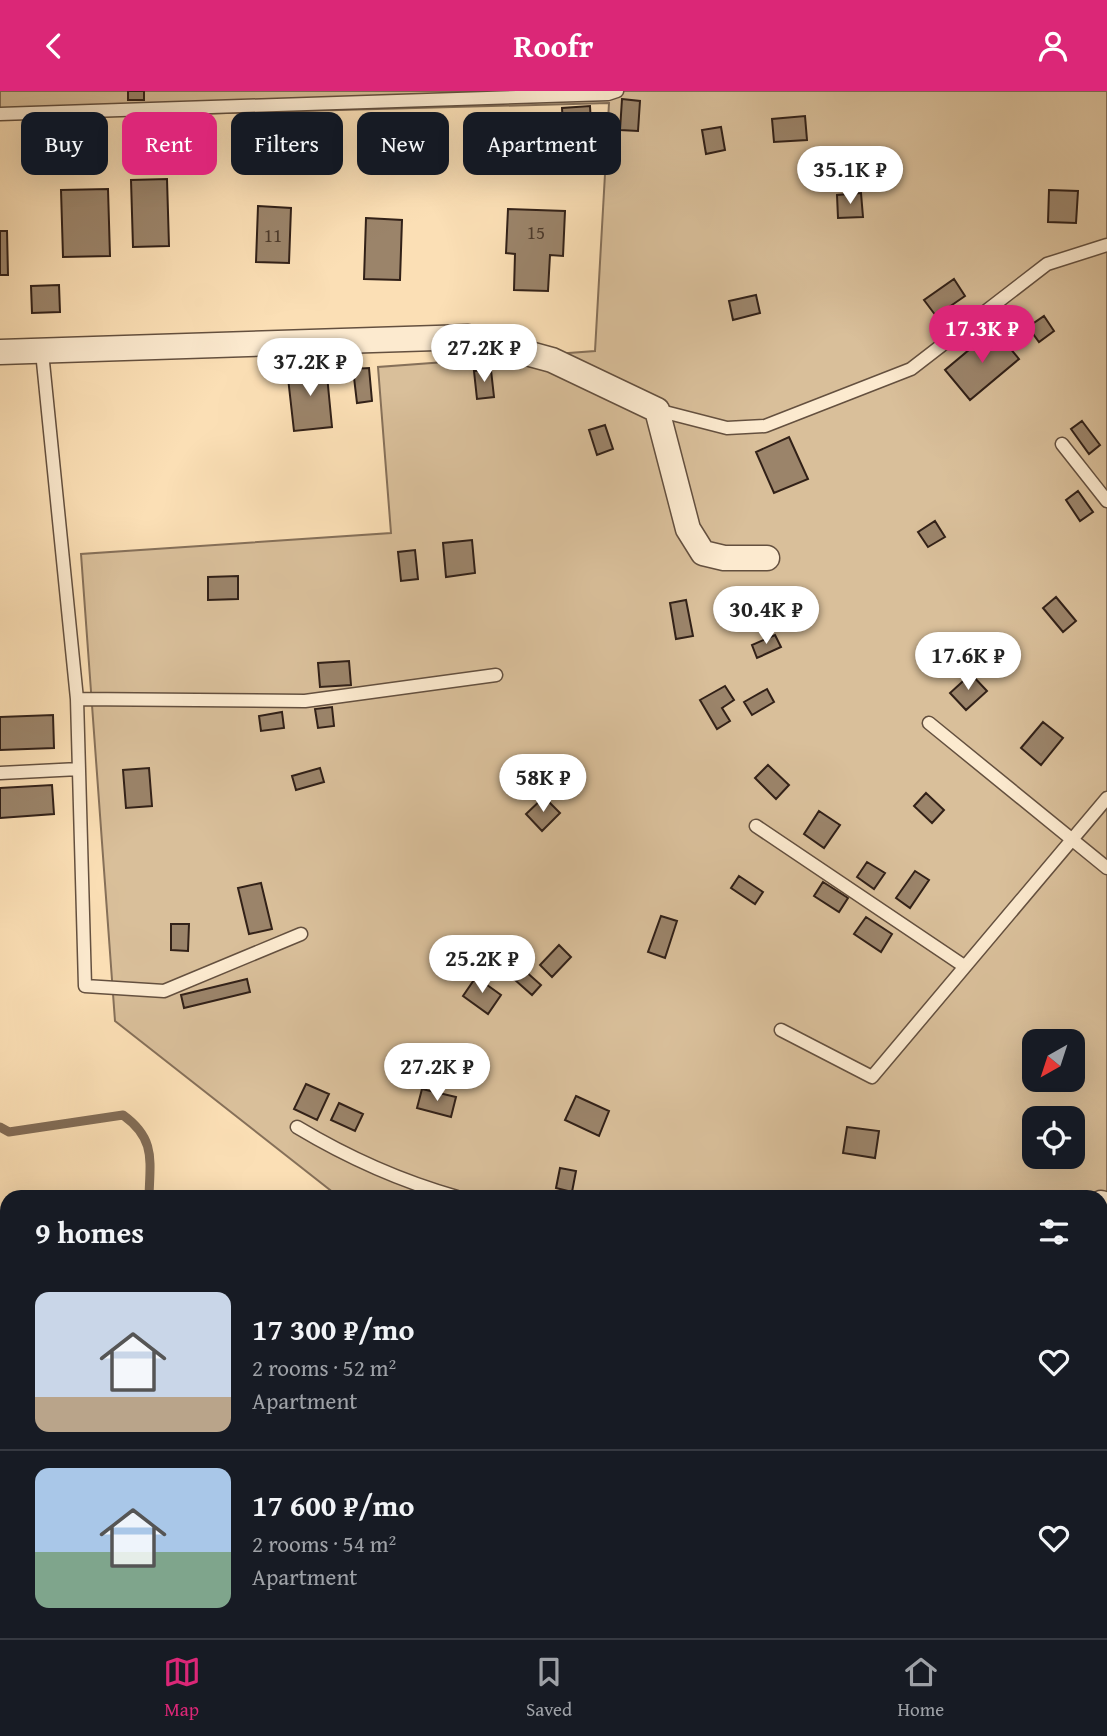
<!DOCTYPE html>
<html lang="en">
<head>
<meta charset="utf-8">
<style>
  body { margin:0; font-family:"Gentium Book Plus",serif; background:#242831; color:#f1f3f6; height:100vh; display:flex; flex-direction:column; font-size:26px; white-space:nowrap }
  * { box-sizing:border-box; margin:0 }
  p { font-size:23px; color:#9ea1a6 }
  .icon { flex:none; width:38px; height:38px; fill:none; stroke:currentColor; stroke-width:2; stroke-linecap:round; stroke-linejoin:round }
  .map { position:relative; flex:1; overflow:hidden }
  .sheet { position:absolute; left:0px; top:1099px; width:1108px; height:448px; display:flex; flex-direction:column; background:#171b24; border-radius:21px 21px 0 0; box-shadow:0 7px 28px #0002 }
  .sheet>* { flex:none }
  .hud { position:absolute; left:21px; top:21px; width:700px; height:63px; display:flex; gap:14px }
  .needle { width:46px; rotate:219deg }
  .tools { position:absolute; left:1022px; top:938px; display:grid; gap:14px }
  .tools a { display:grid; place-items:center; width:63px; height:63px; border-radius:14px; background:#171b24; box-shadow:0 7px 28px #0002; font-size:35px }
  .price { position:absolute; translate:-50% -60px; padding:0 16px; border-radius:24px; background:#fff; color:#222; font-size:23px; line-height:46px; filter:drop-shadow(0 2px 4px #0008) }
  .price::after { content:''; position:absolute; left:50%; top:42px; width:21px; height:16px; margin-left:-10px; background:inherit; clip-path:polygon(0 0,100% 0,50% 100%) }
  .price.current { background:#db2777; color:#fff }
  ul { padding:0; list-style:none }
  li { display:flex; align-items:center; gap:21px; height:175px; padding:0 35px }
  li+li { border-top:2px solid #363941 }
  li span { display:grid; place-items:center; flex:none; width:196px; height:140px; border-radius:14px; color:#555 }
  li>.icon { margin-inline-start:auto }
  span .icon { width:84px; height:84px; fill:#fffc; stroke-width:1 }
  li b { font-size:30px }
  h2 { display:flex; justify-content:space-between; align-items:center; height:84px; padding:0 35px; font-size:30px }
  .pill { padding:0 24px; border-radius:14px; background:#171b24; box-shadow:0 7px 28px #0002; font-size:24px; line-height:63px }
  .pill.current { background:#db2777; color:#fff }
  header { display:flex; justify-content:space-between; align-items:center; height:91px; padding:0 35px; background:#db2777; color:#fff; font-size:32px; font-weight:800 }
  .tabs { display:flex; justify-content:space-around; align-items:center; height:98px; border-top:2px solid #363941; background:#171b24; font-size:19px; color:#9ea1a6 }
  .tabs a { display:grid; justify-items:center; gap:4px }
  .tabs .current { color:#db2777 }
  .map>svg:first-child { display:block }
</style>
</head>
<body>
<header><svg class="icon" aria-label="back" viewBox="0 0 24 24"><path d="M15 5l-7 7 7 7"/></svg>Roofr<svg class="icon" aria-label="person" viewBox="0 0 24 24"><circle cx="12" cy="8" r="4"/><path d="M4 21q1-7 8-7t8 7"/></svg></header>
<div class="map">
<svg width="1107" height="1547" viewBox="0 0 1107 1547">
  <rect width="100%" height="100%" fill="#fbdfb5"/>
  <filter id="stains"><feTurbulence type="fractalNoise" baseFrequency=".00286" numOctaves="4"/><feColorMatrix values="0 0 0 0 .2 0 0 0 0 .09 0 0 0 0 .02 0 0 0 .5 -.17"/></filter>
  <radialGradient id="worn" r=".72"><stop offset=".6" stop-color="#630" stop-opacity="0"/><stop offset="1" stop-color="#630" stop-opacity=".3"/></radialGradient>
  <path fill="#d9bf9a" stroke="#867059" stroke-width="2" fill-rule="evenodd" d="M0,0H1107V1507L1101,1505V1106H339L115,930L81,463L391,442L378,276L595,260L609,12L0,28ZM1034,950H1073V989H1034ZM1034,1027H1073V1066H1034Z
    M7,1332V1504L0,1503V1340Z
    M136,1540H752L771,1547H158Z"/>
  <g fill="none" stroke-linecap="round" stroke-linejoin="round">
    <path stroke="#826c56" stroke-width="9" d="M0,1036L9,1041L123,1024C156,1048 150,1069 149,1106
      M1101,1529L1107,1530"/>
  </g>
  <path fill="#9b846a" stroke="#322118" stroke-width="2" d="M128,0H144V9H128Z
    M622,8L640,10L638,40L620,39Z
    M590,15L591,33L563,35L562,17Z
    M805,25L807,49L774,51L772,28Z
    M721,36L725,59L706,63L702,39Z
    M167,88L169,155L133,156L131,89Z
    M108,98L110,165L63,166L61,99Z
    M1049,99L1078,100L1076,132L1048,131Z
    M861,102L863,126L838,127L837,104Z
    M258,115L291,117L289,172L256,171Z
    M508,118L565,120L563,165L550,164L548,200L514,199L515,163L506,162Z
    M366,127L402,129L400,189L364,188Z
    M0,140H7L8,184H0Z
    M954,188L965,205L936,225L924,209Z
    M59,194L60,221L32,222L31,195Z
    M756,204L760,222L733,229L729,210Z
    M1044,225L1054,240L1039,251L1028,236Z
    M994,238L1019,268L970,309L945,279Z
    M326,274L332,336L294,340L287,278Z
    M369,277L372,310L357,312L353,278Z
    M491,279L494,306L477,308L474,280Z
    M1082,330L1100,354L1089,363L1071,338Z
    M605,334L613,358L597,364L589,339Z
    M789,346L808,388L774,402L756,361Z
    M1078,400L1093,421L1080,430L1066,409Z
    M935,430L945,446L928,456L918,441Z
    M472,449L475,482L446,486L443,452Z
    M415,459L418,488L401,490L398,461Z
    M238,485V508L208,509V486Z
    M1056,506L1076,530L1063,541L1043,517Z
    M686,509L693,545L676,548L670,512Z
    M775,544L781,556L757,567L752,554Z
    M349,570L351,594L320,596L318,572Z
    M971,583L987,600L966,619L950,602Z
    M725,595L734,609L722,617L730,630L717,638L700,609Z
    M767,598L774,611L752,624L744,611Z
    M332,616L334,635L318,637L315,618Z
    M282,621L284,637L261,640L259,625Z
    M53,624L54,657L0,659V626Z
    M1043,631L1063,647L1041,674L1021,657Z
    M768,674L789,694L776,708L755,687Z
    M149,677L152,715L126,717L123,679Z
    M320,677L324,691L296,699L292,685Z
    M52,694L54,723L0,727V697Z
    M926,702L944,719L932,732L914,715Z
    M544,706L560,722L542,740L526,723Z
    M819,720L840,734L824,757L804,743Z
    M867,771L885,782L874,798L857,786Z
    M915,780L929,789L910,817L896,807Z
    M739,785L763,801L755,813L731,797Z
    M823,791L848,807L839,821L814,805Z
    M261,792L272,838L249,843L238,797Z
    M661,825L677,830L665,867L648,861Z
    M866,826L892,843L881,861L854,843Z
    M171,833H189L188,860L171,859Z
    M559,854L571,866L552,886L540,874Z
    M524,879L541,894L532,904L515,889Z
    M476,886L501,904L488,923L463,905Z
    M247,888L250,901L184,917L181,904Z
    M306,993L329,1003L317,1029L294,1018Z
    M422,998L456,1006L451,1026L417,1017Z
    M576,1005L609,1020L599,1045L565,1029Z
    M339,1012L363,1023L355,1040L331,1029Z
    M847,1036L879,1040L875,1067L843,1062Z
    M560,1077L576,1080L572,1101L556,1097Z"/>
  <g fill="none" stroke-linecap="round" stroke-linejoin="round">
    <g stroke="#64503f" stroke-width="15">
      <path id="lane" d="M0,23L608,3L617,0
        M42,261L77,608L85,895L164,900L301,843
        M657,319L727,337L765,335L911,278L1047,173L1107,154
        M1062,353L1107,410
        M77,608L305,610L496,584
        M929,632L1107,777
        M0,682L79,678
        M756,735L964,875
        M781,939L872,986L1107,707
        M297,1036C347,1066 400,1090 457,1106
        M1101,1356L1107,1358"/>
    </g>
    <g stroke="#64503f" stroke-width="27">
      <path id="street" d="M0,261L468,246L552,269L657,319L688,438L703,462L724,467H767
        M1101,1112L1107,1114"/>
    </g>
    <use href="#lane" stroke="#fceacf" stroke-width="12"/>
    <use href="#street" stroke="#fceacf" stroke-width="24"/>
    <path stroke="#322118" stroke-width="5" stroke-dasharray="12 12" stroke-linecap="butt" d="M0,1540L37,1547"/>
  </g>
  <g text-anchor="middle" stroke-width="5" stroke-linejoin="round" paint-order="stroke">
    <g font-size="19" fill="#4c3a2c">
      <text x="536" y="148">15</text>
      <text x="273" y="151">11</text>
    </g>
  </g>
  <rect width="100%" height="100%" filter="url(#stains)"/>
  <rect width="100%" height="100%" fill="url(#worn)"/>
</svg>
<div class="tools">
<a><svg class="needle" viewBox="-14 -14 28 28"><path d="M0-13l5 13h-10z" fill="#e53935"/><path d="M0 13l5-13h-10z" fill="#9ea1a6"/></svg></a>
<a><svg class="icon" aria-label="locate" viewBox="0 0 24 24"><circle cx="12" cy="12" r="6"/><path d="M12 2v4M12 18v4M2 12h4M18 12h4"/></svg></a>
</div>
<b class="price" style="left:850px;top:115px">35.1K ₽</b>
<b class="price current" style="left:982px;top:274px">17.3K ₽</b>
<b class="price" style="left:484px;top:293px">27.2K ₽</b>
<b class="price" style="left:310px;top:307px">37.2K ₽</b>
<b class="price" style="left:766px;top:555px">30.4K ₽</b>
<b class="price" style="left:968px;top:601px">17.6K ₽</b>
<b class="price" style="left:543px;top:723px">58K ₽</b>
<b class="price" style="left:482px;top:904px">25.2K ₽</b>
<b class="price" style="left:437px;top:1012px">27.2K ₽</b>
<div class="hud">
<a class="pill">Buy</a>
<a class="pill current">Rent</a>
<a class="pill">Filters</a>
<a class="pill">New</a>
<a class="pill">Apartment</a>
</div>
<section class="sheet">
<h2>9 homes<svg class="icon" aria-label="filters" viewBox="0 0 24 24"><path d="M4 7h16M4 17h16"/><circle cx="9" cy="7" r="2"/><circle cx="15" cy="17" r="2"/></svg></h2>
<ul>
<li><span style="background:linear-gradient(#c9d6e8 75%,#b9a48a 0)"><svg class="icon" aria-label="home" viewBox="0 0 24 24"><path d="M3 11l9-7 9 7M6 9v11h12V9"/></svg></span><div><b>17 300 ₽/mo</b><p>2 rooms · 52 m²</p><p>Apartment</p></div><svg class="icon" aria-label="heart" viewBox="0 0 24 24"><path d="M12 20l-8-8c-3-5 5-10 8-4 3-6 11-1 8 4z"/></svg></li>
<li><span style="background:linear-gradient(#a9c7e8 60%,#7fa58c 0)"><svg class="icon" aria-label="home" viewBox="0 0 24 24"><path d="M3 11l9-7 9 7M6 9v11h12V9"/></svg></span><div><b>17 600 ₽/mo</b><p>2 rooms · 54 m²</p><p>Apartment</p></div><svg class="icon" aria-label="heart" viewBox="0 0 24 24"><path d="M12 20l-8-8c-3-5 5-10 8-4 3-6 11-1 8 4z"/></svg></li>
</ul>
</section>
</div>
<nav class="tabs">
<a class="current"><svg class="icon" aria-label="map" viewBox="0 0 24 24"><path d="M3 6l6-2 6 2 6-2v14l-6 2-6-2-6 2zM9 4v14M15 6v14"/></svg>Map</a>
<a><svg class="icon" aria-label="saved" viewBox="0 0 24 24"><path d="M7 4h10v16l-5-4-5 4z"/></svg>Saved</a>
<a><svg class="icon" aria-label="home" viewBox="0 0 24 24"><path d="M3 11l9-7 9 7M6 9v11h12V9"/></svg>Home</a>
</nav>
</body>
</html>
